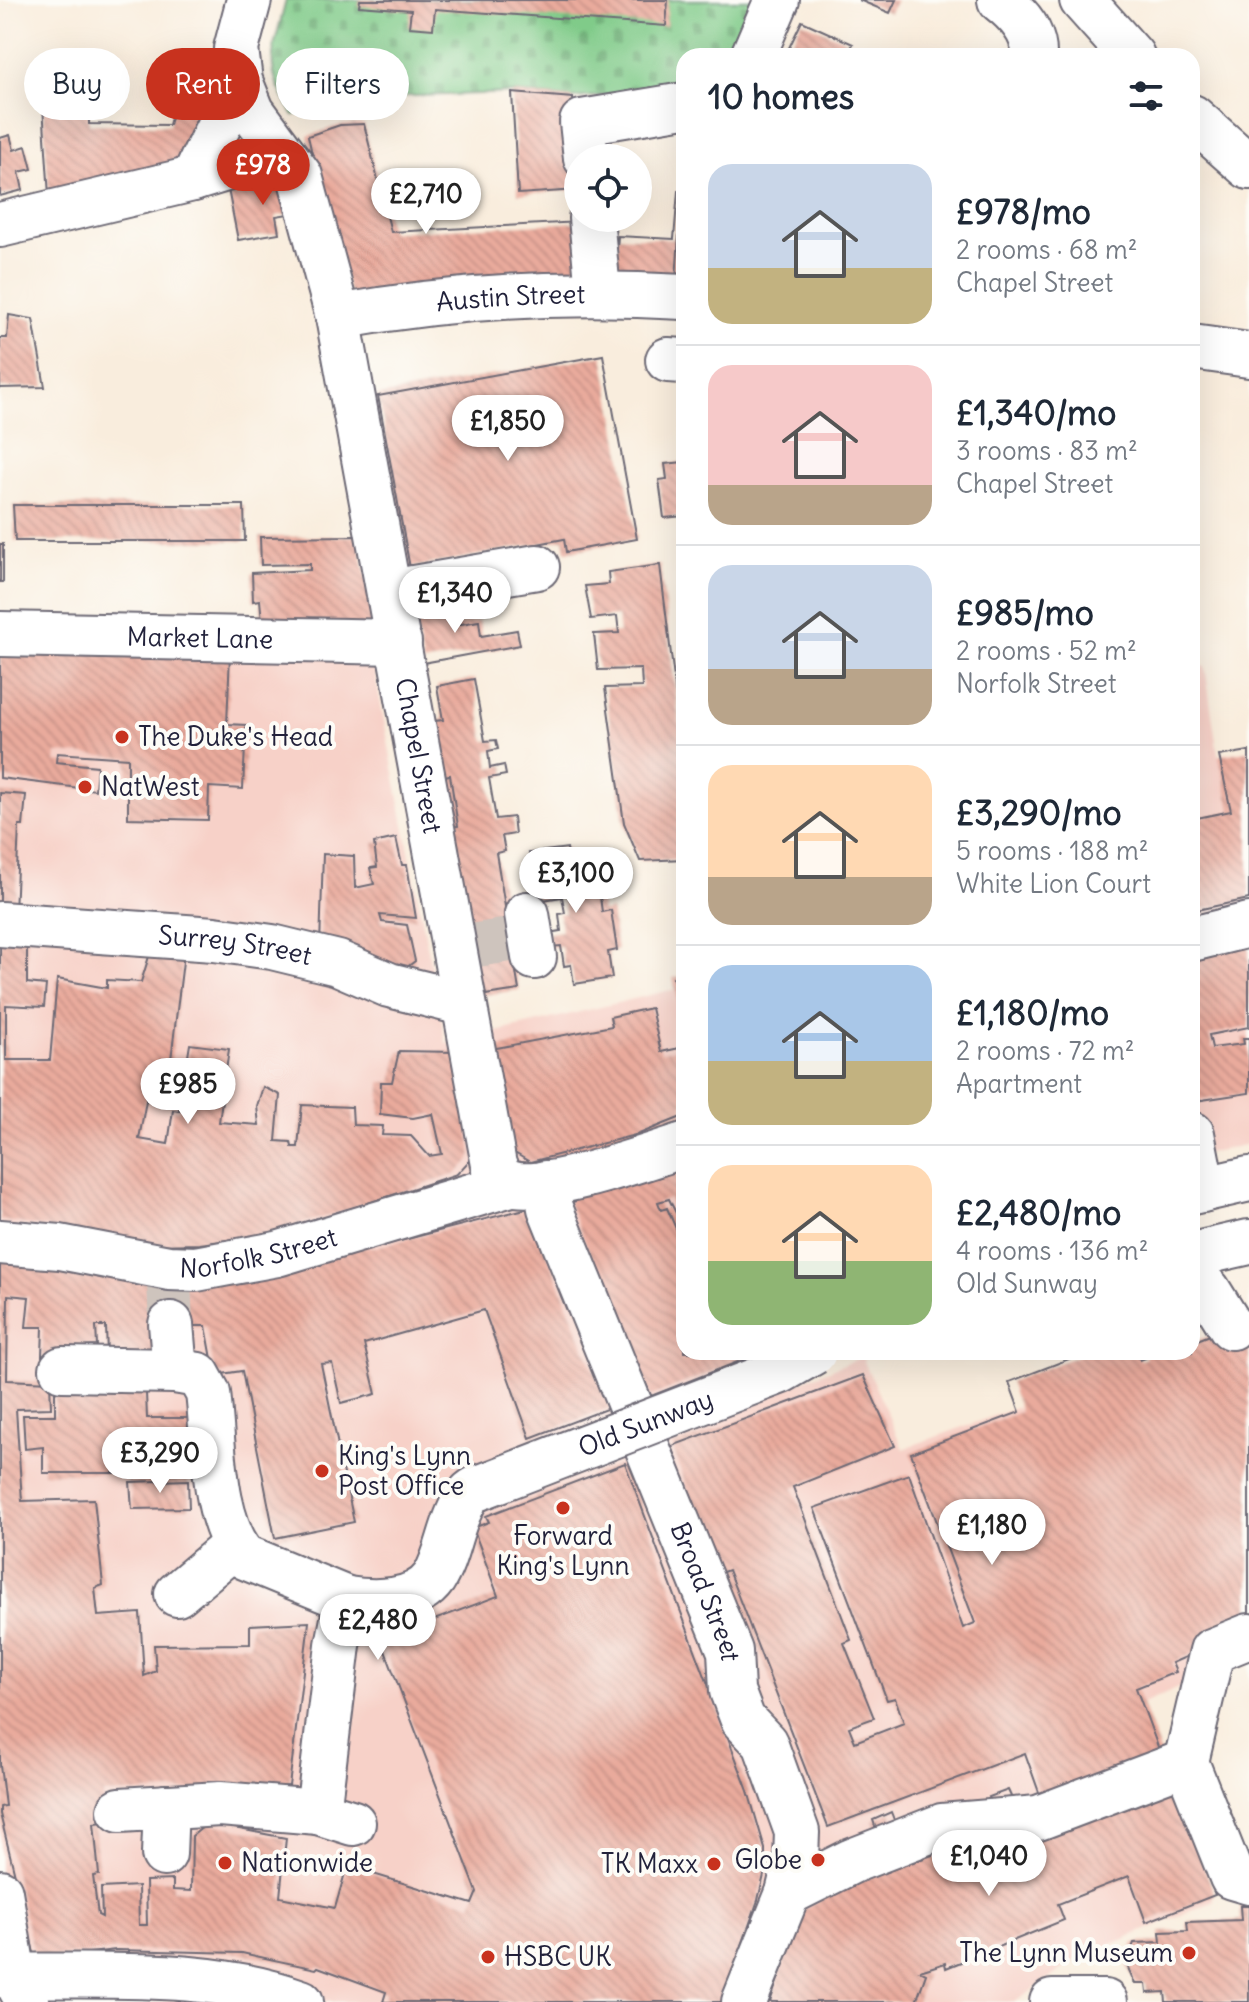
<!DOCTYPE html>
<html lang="en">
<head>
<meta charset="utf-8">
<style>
  body { margin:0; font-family:Delius,sans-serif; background:#f6f6f7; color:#1f2937; height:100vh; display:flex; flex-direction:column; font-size:30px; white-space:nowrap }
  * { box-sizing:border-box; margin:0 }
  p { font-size:26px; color:#747a83 }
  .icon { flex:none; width:44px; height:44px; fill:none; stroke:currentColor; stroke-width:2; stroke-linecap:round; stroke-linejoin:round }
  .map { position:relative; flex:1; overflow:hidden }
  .drawer { position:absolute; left:676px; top:48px; width:524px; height:1312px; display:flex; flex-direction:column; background:#fff; border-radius:24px; box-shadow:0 8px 32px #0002 }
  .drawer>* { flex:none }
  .guide { position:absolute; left:24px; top:48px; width:532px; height:72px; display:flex; gap:16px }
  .fabs { position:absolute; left:564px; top:144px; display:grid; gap:16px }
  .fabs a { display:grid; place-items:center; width:88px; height:88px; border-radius:50%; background:#fff; box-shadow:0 8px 32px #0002; font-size:40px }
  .price { position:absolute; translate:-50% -68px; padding:0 18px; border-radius:28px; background:#fff; color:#222; font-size:26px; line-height:52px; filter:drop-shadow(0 2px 4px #0008) }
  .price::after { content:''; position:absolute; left:50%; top:48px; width:24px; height:18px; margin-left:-12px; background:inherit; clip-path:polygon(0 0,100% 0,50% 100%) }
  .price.current { background:#c8321e; color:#fff }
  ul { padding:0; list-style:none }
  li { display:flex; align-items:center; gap:24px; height:200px; padding:0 32px }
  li+li { border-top:2px solid #e0e1e3 }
  li span { display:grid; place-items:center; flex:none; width:224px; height:160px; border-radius:24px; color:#555 }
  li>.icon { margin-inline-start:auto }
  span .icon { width:96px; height:96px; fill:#fffc; stroke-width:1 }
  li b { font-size:34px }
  h2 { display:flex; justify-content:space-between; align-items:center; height:96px; padding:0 32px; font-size:34px }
  .pill { padding:0 28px; border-radius:36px; background:#fff; box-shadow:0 8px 32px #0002; font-size:28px; line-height:72px }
  .pill.current { background:#c8321e; color:#fff }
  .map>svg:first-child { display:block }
</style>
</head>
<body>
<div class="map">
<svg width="1249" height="2002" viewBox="0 0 1249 2002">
  <defs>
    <pattern id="cemetery-stones" width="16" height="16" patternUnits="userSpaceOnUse" patternTransform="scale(2)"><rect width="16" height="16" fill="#80cb89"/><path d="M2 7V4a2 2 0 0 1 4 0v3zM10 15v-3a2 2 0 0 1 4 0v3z" fill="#6eae77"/></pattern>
    <pattern id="building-back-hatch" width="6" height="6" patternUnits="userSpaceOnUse" patternTransform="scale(2)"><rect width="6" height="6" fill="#e9aa9c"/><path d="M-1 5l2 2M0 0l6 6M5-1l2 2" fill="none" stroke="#c89287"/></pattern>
  </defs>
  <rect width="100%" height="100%" fill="#fdfcf7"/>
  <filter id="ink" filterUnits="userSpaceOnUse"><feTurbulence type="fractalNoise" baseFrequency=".0125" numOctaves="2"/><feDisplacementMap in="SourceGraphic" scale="16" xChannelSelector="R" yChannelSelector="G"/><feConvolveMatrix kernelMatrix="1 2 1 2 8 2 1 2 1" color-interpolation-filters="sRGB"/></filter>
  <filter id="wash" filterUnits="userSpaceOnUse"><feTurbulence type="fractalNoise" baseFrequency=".006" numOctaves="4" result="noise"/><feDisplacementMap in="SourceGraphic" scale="32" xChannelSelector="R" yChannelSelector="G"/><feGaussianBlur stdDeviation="1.8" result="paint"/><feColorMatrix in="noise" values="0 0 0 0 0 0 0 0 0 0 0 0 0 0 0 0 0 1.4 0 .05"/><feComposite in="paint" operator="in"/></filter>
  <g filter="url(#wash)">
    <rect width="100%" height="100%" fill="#f9eddd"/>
    <path fill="#f7d1c8" d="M0,637L372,658L446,1044L684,987V1352H758L713,1376L727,1411L862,1357L903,1449L1021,1406L1120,1352H1137L1248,1629L1206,1676L1138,1705L1214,1901L1079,1958L1015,2002H0Z
      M1205,666L1218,755L1249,750V1144L1192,1156V669Z"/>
    <path fill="url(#cemetery-stones)" stroke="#517662" stroke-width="2" d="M286,0H754L729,56H684V90L573,98L512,93L381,97L340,102L294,115C261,66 273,54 286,0Z"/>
    <g id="blocks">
      <path fill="url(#building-back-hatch)" fill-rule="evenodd" d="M360,0H668L666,26L435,9L433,29L409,27L411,10L359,6Z
        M859,0H896L890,13Z
        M802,21L853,44L847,56H785Z
        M42,91H89V124L169,125L177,95L219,97L202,158L49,196Z
        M512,93L573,98L578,190L518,194Z
        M364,124L391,232L580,222L581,281L352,299L329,229L308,136L340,125Z
        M10,135L14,150L26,146L32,169L19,172L23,190L0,196V138Z
        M294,177L301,212L276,216L279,233L238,240L228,189Z
        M678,191H684V237L679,236L676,280L615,278L618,236L674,239Z
        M9,315L33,319L45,387L0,388V338H7Z
        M603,355L637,539L566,552L564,539L410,568L378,396Z
        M683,462L684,516L664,518L659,480L667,479L665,464Z
        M13,505H244L245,541H15Z
        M358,536L376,628L263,632L260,600L253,601L252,573L310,570V564L261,565L260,537Z
        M0,544H3V582H0Z
        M660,565L684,760V859L640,861L624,823L605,688L642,687L641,669L598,670L594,634L619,633L617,616L591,619L585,586L609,584L608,572Z
        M451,602L455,625L479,621L481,636L517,630L520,645L423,663L413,609Z
        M0,642L230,654L227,724L246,725L243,789L209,787L208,820L128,818V758L57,753L56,762L97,766L95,790L0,778Z
        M474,679L485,741L496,740L498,749L488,751L490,768L504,765L506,775L489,778L496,819L513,817L515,834L502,836L505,851L496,853L519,990L478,996L450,827L458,826L450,775L444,776L434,721L443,720L437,686Z
        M1249,751V899L1192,911V819L1231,811L1219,756Z
        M0,793L26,795L23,826H19L15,912L0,911Z
        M396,838L402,865H407L416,918L380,915L382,922L407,925L415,961L394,977L320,946L323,854L354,856L355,888L374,884L370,868L377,867L374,843Z
        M567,848L570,870L596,867L602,912L611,910L617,950L608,952L612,978L574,984L571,965L564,966L561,946L550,947L548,933L561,931L559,914L565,913L562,897L536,901L529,853Z
        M0,935L27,937V983L46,985L44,1007L6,1005V1060H50L57,979L107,988V980L141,982L152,947L184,953L168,1084H149L139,1139L168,1144L173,1110L179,1111L190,1044L229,1049L219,1122L259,1125L257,1106L263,1087L280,1095L276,1141L291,1142L292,1147H298L302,1105L352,1107L353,1125L383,1126L382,1135L411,1136L429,1156L442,1154L433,1114L413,1118L380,1114L381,1082H392L399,1051L457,1052L472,1154L469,1161L457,1174L356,1207L268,1234L200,1244L152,1245L0,1220Z
        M1249,944V1027L1209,1035L1212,1048L1244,1044L1243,1038H1249V1093L1195,1101L1192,957Z
        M684,975V1026H683L673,978Z
        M651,1008L661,1052L684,1047V1116L639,1134L530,1162L501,1145L486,1050L612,1026L610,1017Z
        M684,1168V1352H763L651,1396L569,1204L571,1191ZM669,1199L684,1229L677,1231L667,1208L661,1210L658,1202Z
        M529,1208L609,1408L530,1438L484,1310L364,1344L376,1394L341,1403L332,1363L321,1364L354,1522L275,1538L242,1371L215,1375L206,1326H176L165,1363L107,1354L106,1326H96L97,1346L84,1347L85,1361L42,1356L43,1327H26L29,1297L8,1295L7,1380L50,1382L51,1408L16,1409L22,1501L94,1499L103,1585L95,1588L98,1616L140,1613L144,1676L156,1671L154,1645L250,1644V1625L309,1622L289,1786L103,1794L105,1822L94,1823L99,1875L93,1876L98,1915L102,1917L101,1888L138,1886L139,1925H147L146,1881L173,1880V1890L191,1891L192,1836L208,1823L286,1838L280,1897L335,1908L347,1866L472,1904L477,1892L381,1640L498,1596L473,1528L489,1522L486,1516L625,1463L748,1791L765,1849V1871L758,1900L722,2002H383L386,1992L318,1967L316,1969L242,1953L116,1950L44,1958L34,1953L0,1814V1807L5,1806L0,1765V1257L376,1247Z
        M1249,1320V1629L1172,1663L1176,1672L1136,1688L1161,1755L1041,1798L1025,1753L828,1827L728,1570L718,1574L672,1446L863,1375L895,1446L793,1487L851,1640L844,1643L874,1718L849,1727L855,1742L904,1723L895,1698L887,1700L814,1508L909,1474L963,1628L975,1623L911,1453L1020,1412L1009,1382L1087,1352H1137L1140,1360L1146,1358L1143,1352H1192V1342Z
        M55,1380L101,1386L102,1392L146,1393L147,1418H192L194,1445L125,1450V1473H43V1447L25,1449L23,1415H55Z
        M188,1480L189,1508L132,1509L130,1482Z
        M1172,1782L1215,1895L1146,1922L1129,1876L1058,1904L1064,1920L946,1968L945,1963L920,1971L926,1974L916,2002H770L802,1911L839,1889L968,1842Z
        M1008,1790L1014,1803L995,1811L989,1797Z
        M891,1812L896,1825L877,1832L873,1820Z
        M1240,1906H1249V2002H1166L1165,1992L1147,1993L1146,1984H1135L1126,1963L1134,1943L1161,1942L1160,1932L1188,1931L1187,1922L1241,1920Z"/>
    </g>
  </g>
  <g filter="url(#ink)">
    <use href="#blocks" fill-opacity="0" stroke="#6d6974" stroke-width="2"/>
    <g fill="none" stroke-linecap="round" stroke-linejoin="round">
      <path stroke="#cec4bd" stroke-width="44" stroke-dasharray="44 22" stroke-linecap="butt" d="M470,946L510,940
        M169,1283L171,1324"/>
      <g stroke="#6d6974" stroke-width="48">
        <g id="minor">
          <path id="s1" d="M249,0L236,49L240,81L252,111L300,176L338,317L494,1165C497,1173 501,1180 510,1183C544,1194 647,1157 684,1145"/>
          <path d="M1000,0C1018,14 1035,32 1034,56"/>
          <path d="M753,56L777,0"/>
          <path d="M586,158L582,122L684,105"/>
          <path d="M193,179L227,109L245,97"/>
          <path d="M591,218L598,291"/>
          <path d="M0,225L193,179L281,152"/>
          <path id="s2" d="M338,317C452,296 569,290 684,297"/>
          <path d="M1192,347L1249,355"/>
          <path d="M668,360L684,361"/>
          <path d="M390,592L537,567"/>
          <path id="s3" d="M0,634L399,642"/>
          <path d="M527,914L534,957"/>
          <path id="s4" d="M0,924L214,939L272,947L338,963L389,985L462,1003"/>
          <path d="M1192,939L1249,925"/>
          <path d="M1192,1134L1203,1190"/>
          <path id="s5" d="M545,1183L550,1208L730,1651L732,1691L743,1720L765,1743L797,1832L796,1859L788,1893L744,2002"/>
          <path d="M1192,1192L1249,1179"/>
          <path id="s6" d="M0,1242L60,1247L169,1268L196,1269L277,1254L511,1184"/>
          <path d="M1192,1255L1249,1242"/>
          <path d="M1192,1275L1208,1290L1231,1327"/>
          <path d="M171,1324L175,1371"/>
          <path d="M62,1369L175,1371L198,1375L208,1393C214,1441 212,1522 245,1557L347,1599"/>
          <path d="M177,1594L234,1546"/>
          <path d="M1249,1636L1212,1651L1186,1762L1232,1877L1249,1882"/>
          <path d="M120,1810L220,1804L318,1812"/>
          <path d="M353,1823L318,1812L338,1645L347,1599C374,1603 416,1604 434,1578C446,1559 449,1534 458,1514C463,1503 466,1494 476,1489"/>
          <path d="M164,1854L166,1807"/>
          <path d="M0,1892L14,1976L27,2000"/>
          <path d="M788,1893L852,1861L942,1826L1038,1818L1186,1762"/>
          <path d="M0,1975C102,1978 203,1967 301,2002"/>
          <path d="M1052,2002H1105"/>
        </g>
      </g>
      <g stroke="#6d6974" stroke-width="48">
        <path id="major" d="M1082,0L1132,56
          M1192,117L1249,167"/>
      </g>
      <use href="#minor" stroke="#fff" stroke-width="44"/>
      <use href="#major" stroke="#fff" stroke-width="44"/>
      <g stroke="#6d6974" stroke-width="48" stroke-linecap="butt">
        <g id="minor-bridge">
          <path id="s7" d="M476,1489L781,1371L814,1352"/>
        </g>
      </g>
      <use href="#minor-bridge" stroke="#fff" stroke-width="44"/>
    </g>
  </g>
  <g fill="#c8321e" stroke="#fdfcf7" stroke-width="3">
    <circle cx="122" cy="737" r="8"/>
    <circle cx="85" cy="787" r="8"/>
    <circle cx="322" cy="1471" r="8"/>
    <circle cx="563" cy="1508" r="8"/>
    <circle cx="818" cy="1860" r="8"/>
    <circle cx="225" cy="1863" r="8"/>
    <circle cx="714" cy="1864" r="8"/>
    <circle cx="1189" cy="1953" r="8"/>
    <circle cx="488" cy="1957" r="8"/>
  </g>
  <g text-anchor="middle" stroke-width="8" stroke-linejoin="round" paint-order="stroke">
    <g font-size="26" fill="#22223b" stroke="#fdfcf7">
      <text dy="9" stroke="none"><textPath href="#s2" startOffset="174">Austin Street</textPath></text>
      <text dy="9" stroke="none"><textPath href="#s3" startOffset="200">Market Lane</textPath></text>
      <text dy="9" stroke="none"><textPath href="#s1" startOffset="788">Chapel Street</textPath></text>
      <text dy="9" stroke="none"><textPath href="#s4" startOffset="236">Surrey Street</textPath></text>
      <text dy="9" stroke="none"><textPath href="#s6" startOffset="262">Norfolk Street</textPath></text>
      <text dy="9" stroke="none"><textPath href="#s7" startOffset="182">Old Sunway</textPath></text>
      <text dy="9" stroke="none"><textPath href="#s5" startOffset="440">Broad Street</textPath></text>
    </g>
    <g font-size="26" fill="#22223b" stroke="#fdfcf7" text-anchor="start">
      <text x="138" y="746">The Duke's Head</text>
      <text x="101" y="796">NatWest</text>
      <text x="338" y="1465">King's Lynn<tspan x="338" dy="30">Post Office</tspan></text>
      <text x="563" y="1545" text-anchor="middle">Forward<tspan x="563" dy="30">King's Lynn</tspan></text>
      <text x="802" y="1869" text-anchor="end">Globe</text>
      <text x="241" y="1872">Nationwide</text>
      <text x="698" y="1873" text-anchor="end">TK Maxx</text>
      <text x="1173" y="1962" text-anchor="end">The Lynn Museum</text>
      <text x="504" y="1966">HSBC UK</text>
    </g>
  </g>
</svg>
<div class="fabs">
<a><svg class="icon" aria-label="locate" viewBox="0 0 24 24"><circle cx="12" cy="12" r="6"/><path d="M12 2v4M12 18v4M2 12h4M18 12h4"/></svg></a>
</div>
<b class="price current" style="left:263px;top:207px">£978</b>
<b class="price" style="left:426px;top:236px">£2,710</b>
<b class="price" style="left:508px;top:463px">£1,850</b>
<b class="price" style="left:455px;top:635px">£1,340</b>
<b class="price" style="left:576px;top:915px">£3,100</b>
<b class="price" style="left:188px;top:1126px">£985</b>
<b class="price" style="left:160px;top:1495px">£3,290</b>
<b class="price" style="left:992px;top:1567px">£1,180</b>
<b class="price" style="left:378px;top:1662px">£2,480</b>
<b class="price" style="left:989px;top:1898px">£1,040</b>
<div class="guide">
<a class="pill">Buy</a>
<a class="pill current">Rent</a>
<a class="pill">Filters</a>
</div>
<section class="drawer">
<h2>10 homes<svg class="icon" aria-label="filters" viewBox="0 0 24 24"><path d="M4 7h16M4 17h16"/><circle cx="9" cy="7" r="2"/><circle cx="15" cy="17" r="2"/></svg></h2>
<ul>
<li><span style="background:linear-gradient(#c9d6e8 65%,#c2b280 0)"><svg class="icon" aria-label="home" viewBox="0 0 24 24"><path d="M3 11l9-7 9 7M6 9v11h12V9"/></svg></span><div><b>£978/mo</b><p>2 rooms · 68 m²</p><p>Chapel Street</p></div></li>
<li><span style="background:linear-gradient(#f6c9c9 75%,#b9a48a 0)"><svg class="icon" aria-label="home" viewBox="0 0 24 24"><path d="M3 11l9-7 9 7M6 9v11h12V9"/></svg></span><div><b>£1,340/mo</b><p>3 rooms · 83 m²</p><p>Chapel Street</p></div></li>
<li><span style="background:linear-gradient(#c9d6e8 65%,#b9a48a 0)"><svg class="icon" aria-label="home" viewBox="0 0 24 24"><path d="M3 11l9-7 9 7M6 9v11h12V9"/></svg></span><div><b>£985/mo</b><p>2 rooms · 52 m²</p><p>Norfolk Street</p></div></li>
<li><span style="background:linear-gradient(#ffd9b3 70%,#b9a48a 0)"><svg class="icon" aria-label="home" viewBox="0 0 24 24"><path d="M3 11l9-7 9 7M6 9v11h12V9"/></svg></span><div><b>£3,290/mo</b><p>5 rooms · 188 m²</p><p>White Lion Court</p></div></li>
<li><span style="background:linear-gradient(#a9c7e8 60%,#c2b280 0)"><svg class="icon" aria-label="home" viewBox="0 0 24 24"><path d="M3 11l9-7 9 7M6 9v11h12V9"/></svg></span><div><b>£1,180/mo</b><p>2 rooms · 72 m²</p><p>Apartment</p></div></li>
<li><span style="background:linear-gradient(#ffd9b3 60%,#8fb573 0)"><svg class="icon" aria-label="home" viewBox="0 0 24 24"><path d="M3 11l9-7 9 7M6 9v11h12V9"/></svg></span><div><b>£2,480/mo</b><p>4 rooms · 136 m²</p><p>Old Sunway</p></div></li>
</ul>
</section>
</div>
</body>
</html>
